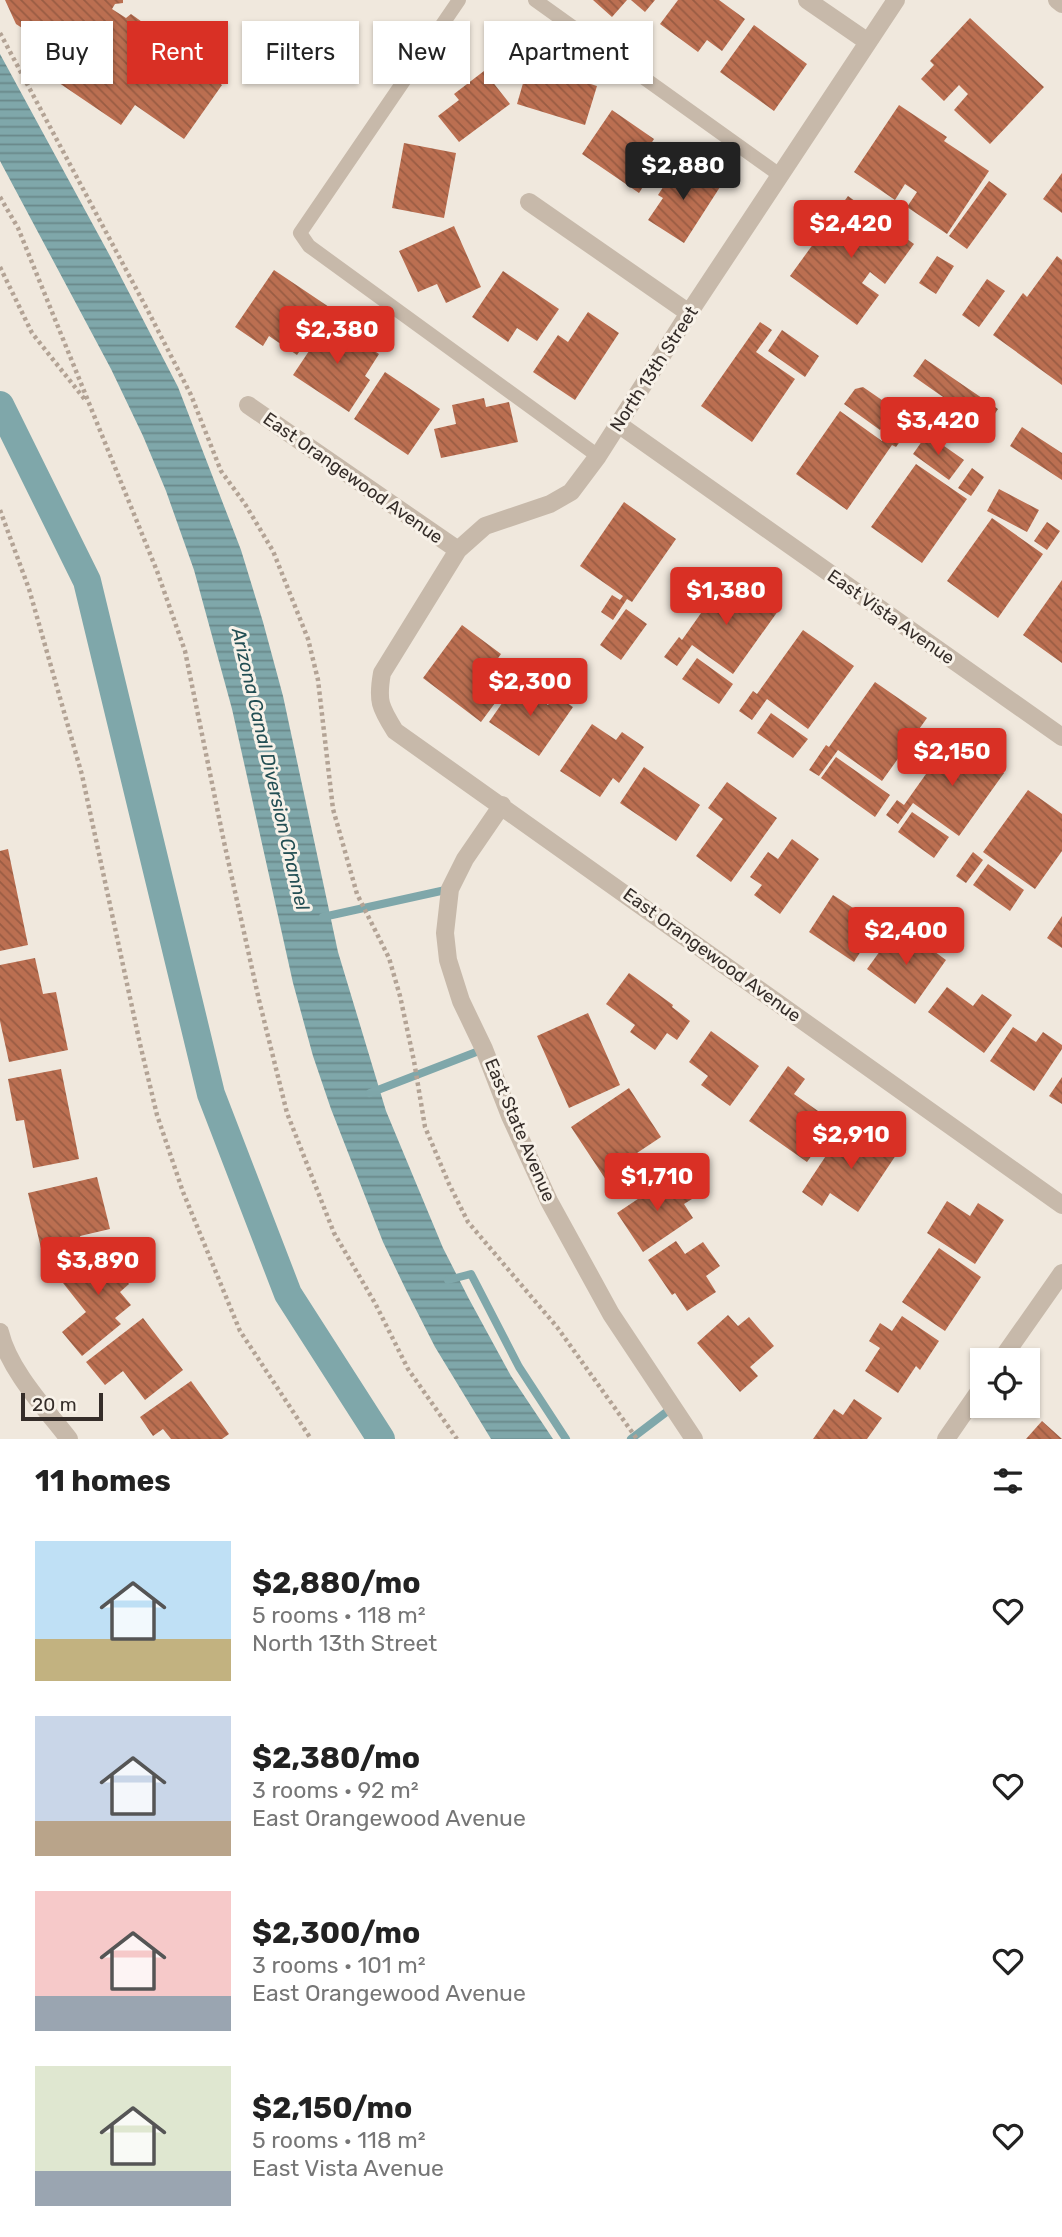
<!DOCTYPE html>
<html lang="en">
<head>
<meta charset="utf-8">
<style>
  body { margin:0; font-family:Rubik,sans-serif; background:#f2f2f2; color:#222; height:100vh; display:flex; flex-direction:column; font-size:26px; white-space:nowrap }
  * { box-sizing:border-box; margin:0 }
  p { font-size:23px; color:#767676 }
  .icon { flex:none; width:38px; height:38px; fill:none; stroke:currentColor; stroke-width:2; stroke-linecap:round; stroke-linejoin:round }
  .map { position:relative; height:1439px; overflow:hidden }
  .drawer { display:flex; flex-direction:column; background:#fff; flex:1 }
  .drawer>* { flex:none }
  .hud { position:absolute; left:21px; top:21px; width:700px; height:63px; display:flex; gap:14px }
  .fabs { position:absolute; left:970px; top:1348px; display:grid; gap:14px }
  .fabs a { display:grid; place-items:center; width:70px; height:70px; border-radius:0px; background:#fff; box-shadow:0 2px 5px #0004; font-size:35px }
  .scale { position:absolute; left:21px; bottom:18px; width:82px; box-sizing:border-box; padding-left:7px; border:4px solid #352d29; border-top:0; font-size:19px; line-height:24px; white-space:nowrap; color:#352d29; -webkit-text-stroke:5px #f8f2e9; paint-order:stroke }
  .price { position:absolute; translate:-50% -60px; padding:0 16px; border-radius:7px; background:#d93025; color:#fff; font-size:23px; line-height:46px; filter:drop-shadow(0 2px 4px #0008) }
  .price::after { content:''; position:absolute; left:50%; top:42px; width:21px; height:16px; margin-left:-10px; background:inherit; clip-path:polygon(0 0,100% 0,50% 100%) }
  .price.current { background:#222; color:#fff }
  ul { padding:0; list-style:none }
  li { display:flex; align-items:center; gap:21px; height:175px; padding:0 35px }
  li span { display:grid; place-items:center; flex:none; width:196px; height:140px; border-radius:0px; color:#555 }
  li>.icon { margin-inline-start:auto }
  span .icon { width:84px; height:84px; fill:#fffc; stroke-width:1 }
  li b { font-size:30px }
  h2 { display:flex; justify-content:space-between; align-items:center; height:84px; padding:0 35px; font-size:30px }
  .chip { padding:0 24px; border-radius:0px; background:#fff; box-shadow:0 2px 5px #0004; font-size:24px; line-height:63px }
  .chip.current { background:#d93025; color:#fff }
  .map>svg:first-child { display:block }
</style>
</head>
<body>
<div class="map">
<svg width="1062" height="1439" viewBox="0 0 1062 1439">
  <defs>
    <pattern id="water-rules" width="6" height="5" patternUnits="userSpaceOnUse" patternTransform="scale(1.75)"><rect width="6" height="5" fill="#7fa7aa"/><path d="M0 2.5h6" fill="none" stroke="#69888a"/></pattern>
    <pattern id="building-back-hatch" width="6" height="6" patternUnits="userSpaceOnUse" patternTransform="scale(1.75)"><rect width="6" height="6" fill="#bb6f51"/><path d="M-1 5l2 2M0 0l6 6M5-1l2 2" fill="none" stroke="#995c43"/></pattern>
  </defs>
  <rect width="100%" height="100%" fill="#f0e8dd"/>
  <path fill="url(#water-rules)" d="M0,54L110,256L178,387L241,550L263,622L283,696L338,952L386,1111L443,1248L469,1299L511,1376L553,1439H491L435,1347L407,1292L383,1242L331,1109L313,1056L293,983L232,709L194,570L166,491L143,436L111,369L0,161Z"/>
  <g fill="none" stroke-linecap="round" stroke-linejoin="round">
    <path stroke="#7fa7aa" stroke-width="8" d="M323,917L450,889
      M370,1093L484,1049
      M448,1280L471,1274L519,1367L566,1439
      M631,1439L673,1407"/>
    <path stroke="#7fa7aa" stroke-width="28" d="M0,405L87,581L211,1094L288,1294L381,1439"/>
  </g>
  <path fill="url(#building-back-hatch)" d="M5,0H123V3L115,4L112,9L126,18L131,14L145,24L144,31L222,85L184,139L135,105L121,125L37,68L51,47L16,24Z
    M593,0H627L612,17Z
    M631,0H655L645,12Z
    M678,0H719L745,19L722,51L707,40L698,52L660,24Z
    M970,18L1044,87L990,144L954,110L968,94L959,85L944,101L921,79L934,65L930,61Z
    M754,25L807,64L774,111L720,72Z
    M530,59L580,74L578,80L597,86L585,125L517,104Z
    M484,71L510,104L459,142L438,116L459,100L454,94Z
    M899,105L947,137L944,141L989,171L947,234L907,207L917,192L905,184L895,200L854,172Z
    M612,110L654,139L647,150L661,159L639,193L582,154Z
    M404,143L456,153L444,218L392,208Z
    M680,161L720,187L684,243L648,220L663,198L658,195Z
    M1062,173V213L1043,199Z
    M989,181L1007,194L967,249L949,236Z
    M848,196L914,244L885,284L870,272L862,283L879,295L857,325L790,276Z
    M454,226L481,287L446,303L437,284L418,292L399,251Z
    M937,256L954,266L936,294L919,283Z
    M1057,256L1062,260V385L993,335L1023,293L1027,297Z
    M274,270L329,307L297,355L269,336L263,346L235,327Z
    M503,271L559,309L537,341L517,328L508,342L472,317Z
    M987,279L1005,291L979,327L962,315Z
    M588,312L619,333L575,400L533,372L558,335L568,342Z
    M329,321L379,354L365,376L370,380L349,412L293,375Z
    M760,322L772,330L756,352L795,379L752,442L701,406Z
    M782,330L819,356L805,377L768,351Z
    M925,359L998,409L986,427L913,376Z
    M385,372L440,409L408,455L354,419Z
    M863,387L895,409L880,430L844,404L855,389Z
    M484,398L486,407L509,402L518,442L441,458L434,429L456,424L452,405Z
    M840,411L882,441L897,420L909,429L896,447L892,445L847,510L796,474Z
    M1022,427L1062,453V480L1010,446Z
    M927,434L964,460L949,480L913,454Z
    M916,464L967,499L922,563L871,527Z
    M972,468L984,477L971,496L958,488Z
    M999,489L1039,510L1027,532L987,511Z
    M624,502L676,539L632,602L627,599L613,620L601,612L612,595L620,600L623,596L580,566Z
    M992,518L1043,554L998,618L947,581Z
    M1047,522L1060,531L1047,550L1034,541Z
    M728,575L778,611L733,674L692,645L677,666L664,657L679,637L682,640Z
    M1062,580V663L1023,635Z
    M626,609L647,624L621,660L600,645Z
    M462,625L501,654L496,661L515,676L481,722L423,678Z
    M803,630L854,666L808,729L767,699L752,720L739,711L753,691L757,694Z
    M697,658L733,684L719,704L682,679Z
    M875,682L927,718L882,781L838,750L819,776L809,770L826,745L829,747Z
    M516,683L548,705L555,695L573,707L539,756L489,722Z
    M771,713L808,739L793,758L757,733Z
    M592,724L616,740L622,732L644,747L619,783L613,778L600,797L560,771Z
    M953,736L1004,773L959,836L913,803L898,824L886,815L897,800L904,805Z
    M836,757L890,795L875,817L821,778Z
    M644,767L700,805L676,841L620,803Z
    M727,782L777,818L731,882L696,856L723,819L708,808Z
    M1028,790L1062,814V851L1035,889L983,852Z
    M912,812L949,837L934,858L898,832Z
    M792,839L819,859L780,914L754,895L762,885L750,877L768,852L778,859Z
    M8,849L28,945L0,951V851Z
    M973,852L983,860L966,883L956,876Z
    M988,864L1024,890L1010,911L973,885Z
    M833,895L878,924L854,962L809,932Z
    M1062,916V948L1047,938Z
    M893,933L921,953L927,946L946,960L915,1004L867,969Z
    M35,958L43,994L56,992L68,1050L9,1062L0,1021V965Z
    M629,973L673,1005L672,1007L690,1021L677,1040L667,1033L655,1050L630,1032L635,1025L606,1004Z
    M947,987L973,1006L982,994L1012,1015L984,1053L928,1012Z
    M588,1013L620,1085L569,1108L537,1036Z
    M1013,1027L1036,1042L1043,1032L1062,1045V1049L1034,1091L990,1061Z
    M711,1031L759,1066L730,1106L701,1085L708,1076L689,1062Z
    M788,1066L805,1079L794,1094L835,1123L807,1162L749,1121Z
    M61,1069L79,1159L33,1168L24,1120L16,1121L8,1079Z
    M1062,1077V1104L1049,1096Z
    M629,1088L661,1137L637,1153L646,1166L612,1189L571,1127Z
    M843,1130L864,1144L871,1134L898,1152L858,1212L830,1193L822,1206L802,1192Z
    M675,1174L692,1199L684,1204L693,1218L643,1252L617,1213Z
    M97,1177L110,1229L80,1236L84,1252L44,1261L28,1193Z
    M947,1201L970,1216L978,1203L1004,1220L975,1264L927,1233Z
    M119,1238L133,1255L116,1268L129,1284L120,1292L131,1305L115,1318L121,1324L82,1356L62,1332L86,1312L63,1283Z
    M676,1241L685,1254L703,1242L720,1266L706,1276L716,1292L687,1311L675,1293L672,1295L648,1260Z
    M939,1248L981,1277L945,1331L902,1302Z
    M728,1315L738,1326L749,1317L774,1346L750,1367L758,1376L740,1392L697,1343Z
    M902,1316L939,1341L920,1370L916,1366L898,1393L865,1371L880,1348L869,1341L880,1323L892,1331Z
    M143,1318L183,1370L145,1400L123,1371L105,1385L86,1362Z
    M191,1381L229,1434L222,1439H171L163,1429L153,1436L140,1417Z
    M854,1399L882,1418L867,1439H813L834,1409L843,1415Z
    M1042,1421L1062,1439H1026Z"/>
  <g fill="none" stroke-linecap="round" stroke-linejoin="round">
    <path stroke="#b3a395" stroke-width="4.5" stroke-dasharray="3.5 3.5" stroke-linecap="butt" d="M0,33L148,311L191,395L221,471L245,504L273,551L308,639L318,680L333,809L357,894L389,958L400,996L414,1061L425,1127L449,1184L468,1222L557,1327L637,1439
      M0,197L18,228L157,571L185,651L224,842L259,1000L287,1113L334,1233L375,1303L408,1369L457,1439
      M0,267L32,333L86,401
      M0,510L29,589L82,775L140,1044L157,1115L183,1192L240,1331L311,1439"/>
    <path stroke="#c7b9aa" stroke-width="14" d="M459,0L300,233L309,246L598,456
      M535,0L781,176"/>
    <path stroke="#c7b9aa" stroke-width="18" d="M807,0L868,42
      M896,0L689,313L598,456L571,492L550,504L485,526L458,550L382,673C377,701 380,707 395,731L1062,1205
      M1057,0L1062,4
      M529,202L689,313
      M248,405L458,550
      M618,424L1062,737
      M502,805L465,859L450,889L445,933L448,960L461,1001L484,1049L510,1116L549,1201L611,1314L694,1439
      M0,1332C9,1370 45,1408 69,1439
      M1001,1360L1062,1273
      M946,1439L982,1387"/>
  </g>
  <g text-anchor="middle" stroke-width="6" stroke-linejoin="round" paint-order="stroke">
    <g font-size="18" fill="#352d29" stroke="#f8f2e9">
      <text transform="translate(654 369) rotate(-57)" y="6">North 13th Street</text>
      <text transform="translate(353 478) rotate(35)" y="6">East Orangewood Avenue</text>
      <text transform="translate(891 617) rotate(35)" y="6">East Vista Avenue</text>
      <text transform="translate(712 955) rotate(36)" y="6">East Orangewood Avenue</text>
      <text transform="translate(520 1130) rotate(67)" y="6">East State Avenue</text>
    </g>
    <g font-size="19" font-style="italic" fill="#224e53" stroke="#f8f2e9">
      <text transform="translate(271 769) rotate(77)" y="7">Arizona Canal Diversion Channel</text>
    </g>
  </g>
</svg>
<div class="fabs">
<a><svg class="icon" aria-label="locate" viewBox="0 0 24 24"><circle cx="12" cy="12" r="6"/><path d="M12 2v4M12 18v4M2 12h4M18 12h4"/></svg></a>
</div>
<div class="scale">20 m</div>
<b class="price current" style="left:683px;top:202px">$2,880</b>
<b class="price" style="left:851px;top:260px">$2,420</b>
<b class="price" style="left:337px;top:366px">$2,380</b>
<b class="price" style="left:938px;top:457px">$3,420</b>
<b class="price" style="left:726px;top:627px">$1,380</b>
<b class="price" style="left:530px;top:718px">$2,300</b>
<b class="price" style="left:952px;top:788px">$2,150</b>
<b class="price" style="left:906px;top:967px">$2,400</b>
<b class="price" style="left:851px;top:1171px">$2,910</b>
<b class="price" style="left:657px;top:1213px">$1,710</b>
<b class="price" style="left:98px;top:1297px">$3,890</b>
<div class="hud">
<a class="chip">Buy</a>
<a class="chip current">Rent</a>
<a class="chip">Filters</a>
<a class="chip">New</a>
<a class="chip">Apartment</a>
</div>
</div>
<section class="drawer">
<h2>11 homes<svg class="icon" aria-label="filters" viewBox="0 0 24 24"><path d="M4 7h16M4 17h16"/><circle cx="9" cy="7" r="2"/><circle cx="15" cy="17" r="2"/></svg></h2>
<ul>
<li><span style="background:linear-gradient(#bfe0f5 70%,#c2b280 0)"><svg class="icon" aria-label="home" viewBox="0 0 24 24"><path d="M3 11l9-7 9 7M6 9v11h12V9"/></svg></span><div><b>$2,880/mo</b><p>5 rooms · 118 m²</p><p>North 13th Street</p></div><svg class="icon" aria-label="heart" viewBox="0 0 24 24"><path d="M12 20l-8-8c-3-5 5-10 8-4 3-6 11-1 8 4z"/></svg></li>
<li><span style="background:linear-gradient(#c9d6e8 75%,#b9a48a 0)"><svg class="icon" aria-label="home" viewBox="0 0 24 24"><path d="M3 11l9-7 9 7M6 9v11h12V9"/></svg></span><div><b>$2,380/mo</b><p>3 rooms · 92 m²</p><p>East Orangewood Avenue</p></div><svg class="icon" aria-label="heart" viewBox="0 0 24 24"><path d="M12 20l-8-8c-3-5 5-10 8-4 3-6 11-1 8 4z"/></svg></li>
<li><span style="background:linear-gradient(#f6c9c9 75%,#9aa5b1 0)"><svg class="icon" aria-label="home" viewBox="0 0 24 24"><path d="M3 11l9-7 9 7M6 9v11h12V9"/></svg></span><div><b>$2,300/mo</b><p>3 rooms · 101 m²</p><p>East Orangewood Avenue</p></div><svg class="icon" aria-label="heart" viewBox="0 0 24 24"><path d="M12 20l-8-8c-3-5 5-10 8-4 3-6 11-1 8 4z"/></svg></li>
<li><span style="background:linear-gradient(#dfe7d0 75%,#9aa5b1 0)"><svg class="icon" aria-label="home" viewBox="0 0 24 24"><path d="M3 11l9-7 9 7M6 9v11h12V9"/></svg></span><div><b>$2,150/mo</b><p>5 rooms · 118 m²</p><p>East Vista Avenue</p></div><svg class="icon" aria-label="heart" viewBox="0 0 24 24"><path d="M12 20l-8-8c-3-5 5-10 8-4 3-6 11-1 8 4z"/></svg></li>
</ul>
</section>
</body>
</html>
